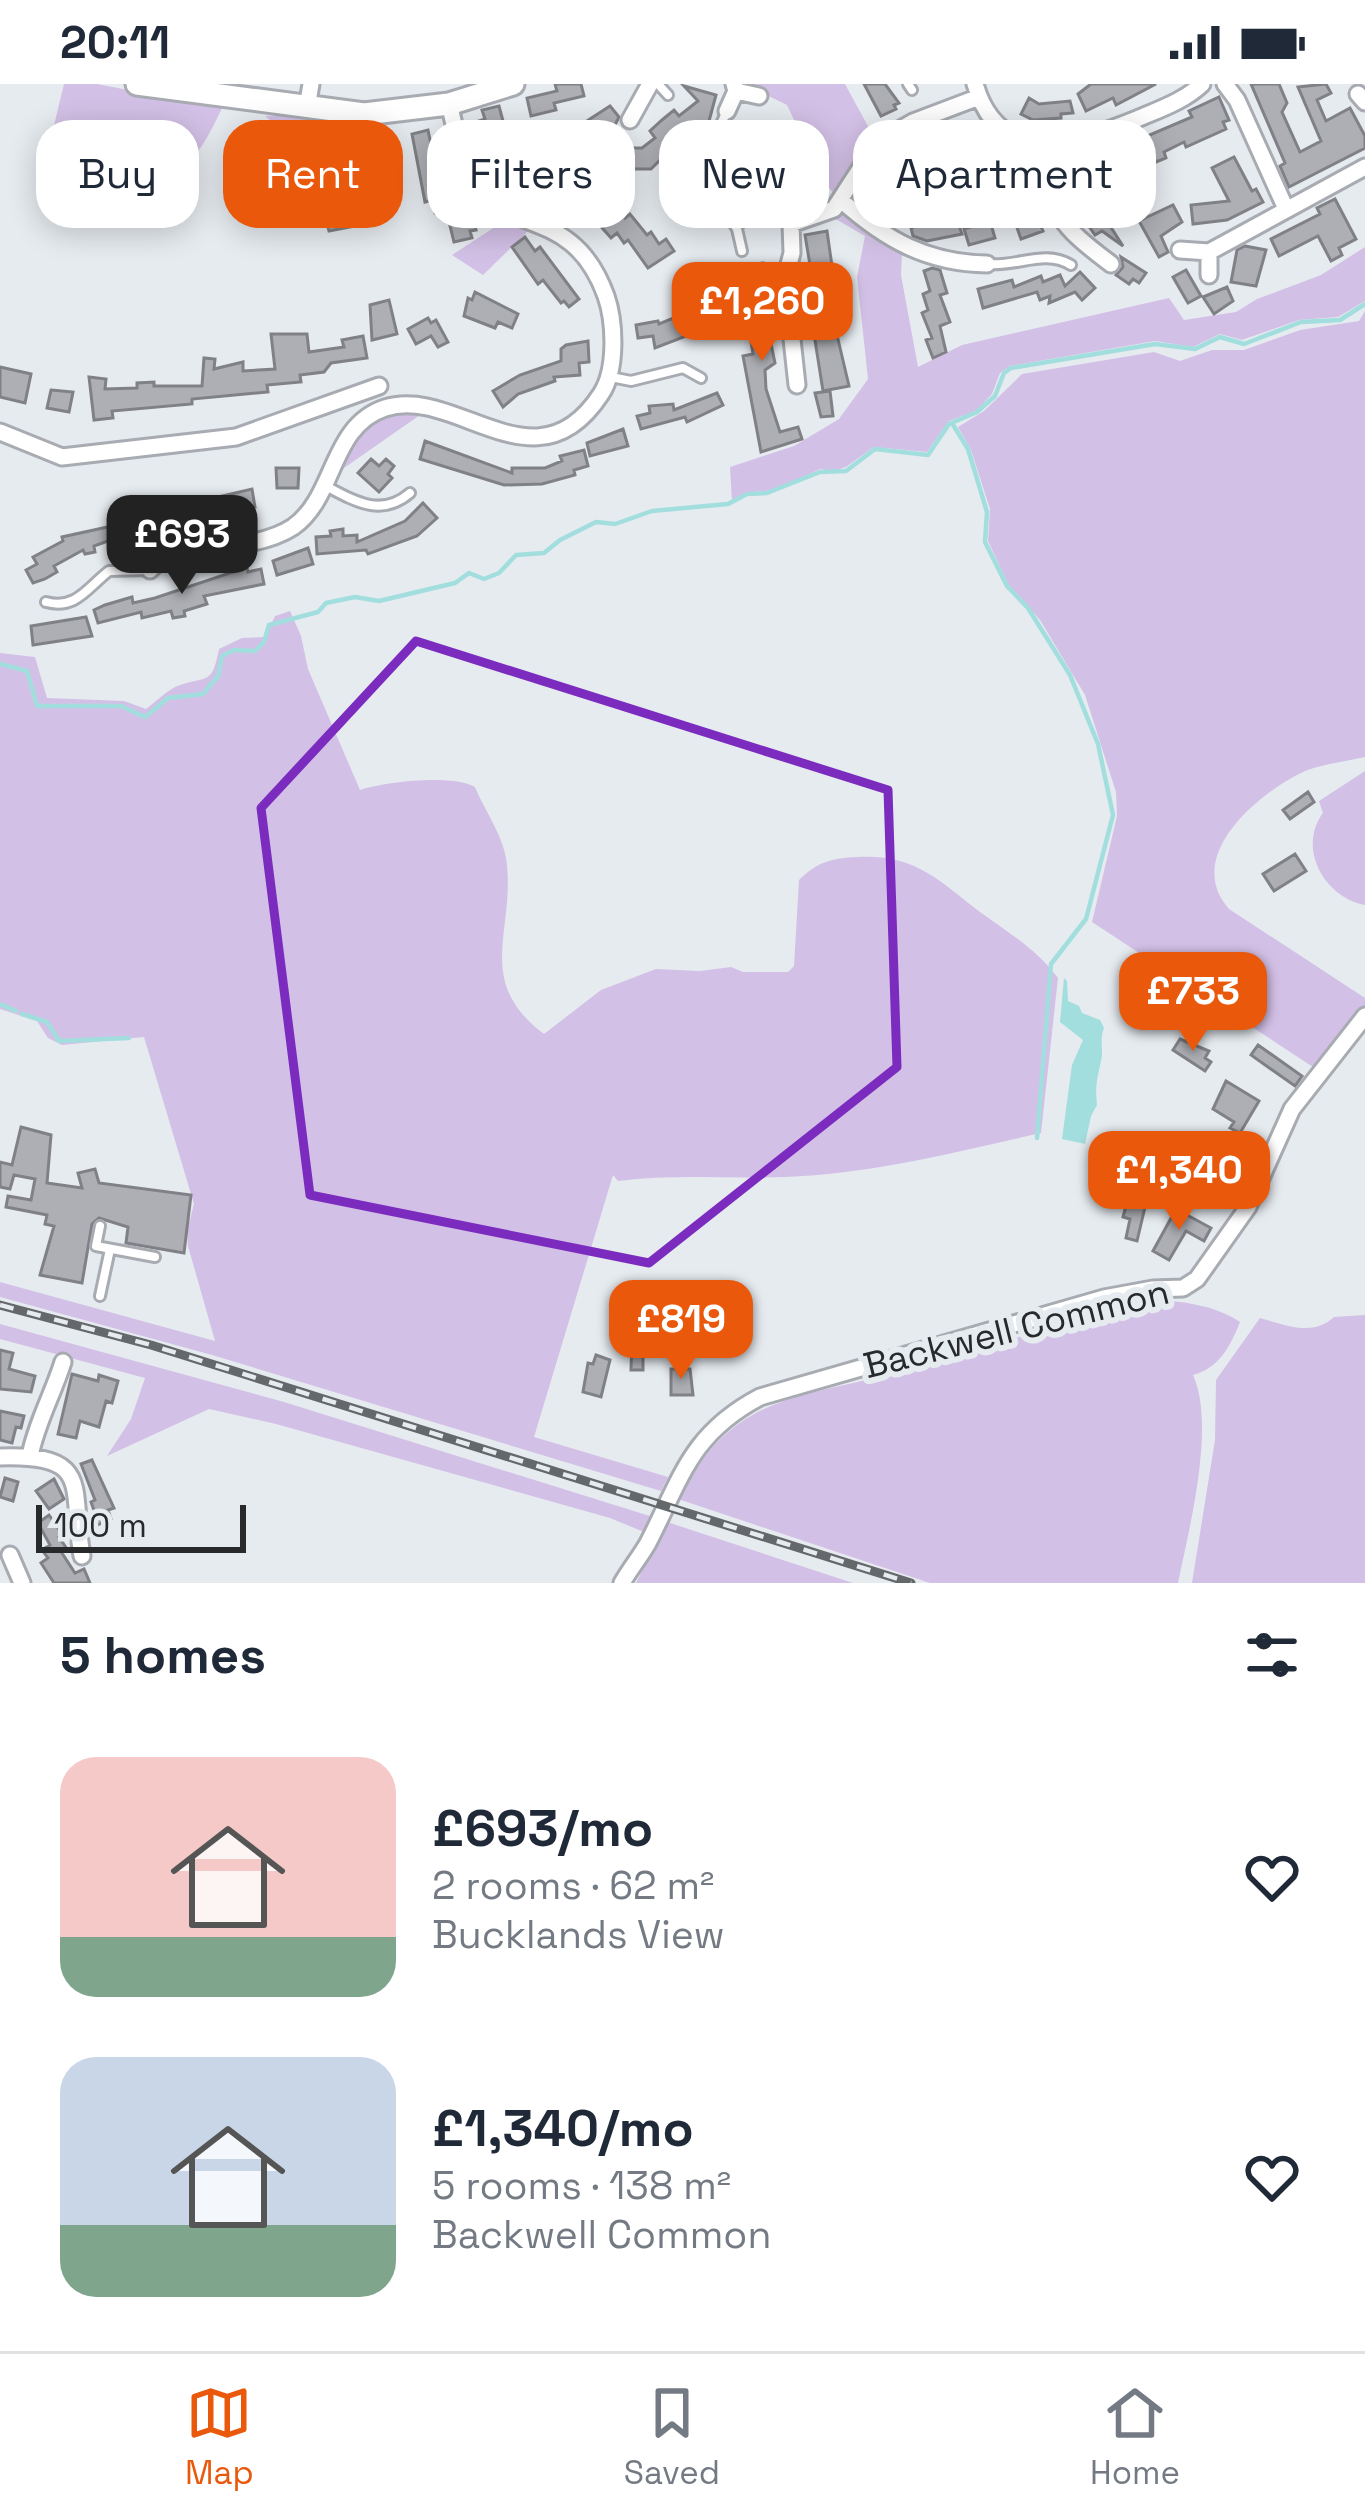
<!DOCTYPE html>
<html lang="en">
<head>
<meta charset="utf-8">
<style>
  body { margin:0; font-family:"Space Grotesk",sans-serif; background:#f6f6f7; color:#1f2937; height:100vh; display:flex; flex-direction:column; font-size:45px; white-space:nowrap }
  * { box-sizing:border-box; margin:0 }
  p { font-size:39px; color:#747a83 }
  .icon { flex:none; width:66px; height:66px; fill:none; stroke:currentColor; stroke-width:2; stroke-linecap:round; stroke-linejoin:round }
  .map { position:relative; height:1499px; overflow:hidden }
  .sheet { display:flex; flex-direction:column; background:#fff; flex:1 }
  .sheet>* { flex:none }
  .banner { position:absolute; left:36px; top:36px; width:1293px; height:108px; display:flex; gap:24px }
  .scale { position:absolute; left:36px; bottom:30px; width:210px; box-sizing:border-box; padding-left:12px; border:6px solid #27292b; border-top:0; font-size:33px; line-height:42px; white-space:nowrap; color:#27292b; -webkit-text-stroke:9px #e6ebf0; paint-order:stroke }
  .price { position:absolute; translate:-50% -102px; padding:0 27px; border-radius:24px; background:#ea580c; color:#fff; font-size:39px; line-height:78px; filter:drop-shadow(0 3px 6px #0008) }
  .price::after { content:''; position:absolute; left:50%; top:72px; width:36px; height:27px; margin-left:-18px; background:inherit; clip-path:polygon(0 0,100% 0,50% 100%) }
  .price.on { background:#222; color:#fff }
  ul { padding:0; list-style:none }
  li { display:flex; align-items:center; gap:36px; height:300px; padding:0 60px }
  li span { display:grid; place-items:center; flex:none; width:336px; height:240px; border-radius:36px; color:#555 }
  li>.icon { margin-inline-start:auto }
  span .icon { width:144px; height:144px; fill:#fffc; stroke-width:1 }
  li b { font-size:51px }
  h2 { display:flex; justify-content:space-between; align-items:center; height:144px; padding:0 60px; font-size:51px }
  .chip { padding:0 42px; border-radius:36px; background:#fff; box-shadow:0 6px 30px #0003; font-size:42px; line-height:108px }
  .chip.on { background:#ea580c; color:#fff }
  .status { display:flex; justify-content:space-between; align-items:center; height:84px; padding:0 60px; background:#fff; direction:ltr }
  .status svg { height:33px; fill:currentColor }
  .menu { display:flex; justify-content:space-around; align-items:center; height:168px; border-top:3px solid #e0e1e3; background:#fff; font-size:33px; color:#747a83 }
  .menu a { display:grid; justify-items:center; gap:6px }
  .menu .on { color:#ea580c }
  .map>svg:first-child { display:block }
</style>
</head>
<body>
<div class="status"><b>20:11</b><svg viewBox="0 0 49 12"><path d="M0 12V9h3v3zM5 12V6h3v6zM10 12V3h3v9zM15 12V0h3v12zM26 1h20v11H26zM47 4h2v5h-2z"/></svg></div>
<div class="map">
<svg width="1365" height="1499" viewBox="0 0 1365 1499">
  <rect width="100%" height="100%" fill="#e6ebf0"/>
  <path fill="#d3c0e6" d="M64,0H97L222,24C210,49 186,104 149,89C137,84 130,71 118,66C104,60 69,62 50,58Z
    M744,0H845L876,57L837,112L824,99L787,21Z
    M283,31L332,41L347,90L356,104L265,32Z
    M844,121L902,166L901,191L918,283L962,261L1169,214L1184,236L1236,228L1257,215L1321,191L1365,163V217L1338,233L1299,236L1242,256L1220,250L1193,263L1155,257L1010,282L1000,289L992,310L976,327L949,337L927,368L874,363L846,383L834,387L820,385L794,398L766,407L745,409L732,417L730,383L794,362L839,335L868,295L857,193L865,152L834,134Z
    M504,137L530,145L483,191L452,171Z
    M1365,227V673C1345,678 1319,680 1301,689C1256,711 1183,773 1229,825L1365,914V923L1316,985L1092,838L1117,732L1116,708L1085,611L1040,536L1008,500L988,457L990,425L971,366L958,343L984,327L1022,290L1154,268L1180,277L1212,266H1244L1300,246L1359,237Z
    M399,329L420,331L344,384H340C355,355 366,339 399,329Z
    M290,527L301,552L308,585L360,706C385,698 452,690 475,703C484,725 502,750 506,774C517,845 472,896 544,950L601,906L656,885L700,887L731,883L743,888H788L794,882L799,796C817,778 832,774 857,773C915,770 937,795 980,828C1009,849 1035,864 1058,894L1041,1049C958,1068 870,1090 785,1093C729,1095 673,1090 618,1097L613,1091L534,1353L668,1393L661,1407L212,1271L0,1213V1198L215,1257L188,1162L187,1147L194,1120L144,953L62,961L48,954L37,937L0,925V569L35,573L47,614L124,617L146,625C157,617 168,605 180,601C209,592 212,600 219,565L242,554L265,553L275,532Z
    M1365,687V821C1324,813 1297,764 1323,729L1319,717Z
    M1151,1215C1182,1218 1213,1220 1240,1238C1230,1263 1219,1284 1193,1291C1216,1342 1189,1445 1178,1499H930L678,1415C723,1331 766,1318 853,1299C876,1293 894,1291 917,1282Z
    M1365,1231V1499H1192L1215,1356L1216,1296L1260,1234C1285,1241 1313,1253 1334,1233Z
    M0,1240L284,1318L653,1433L644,1448L610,1434L276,1340L209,1325L107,1372L131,1335L145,1294L0,1255Z
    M667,1438L853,1499H636Z"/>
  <path fill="#a2dedd" d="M1064,894L1067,897L1068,917L1079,922L1082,929L1100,936L1104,944C1099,957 1104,965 1101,977C1097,995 1095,1002 1097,1021L1091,1032L1085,1060L1062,1055L1072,981L1083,956L1060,938Z"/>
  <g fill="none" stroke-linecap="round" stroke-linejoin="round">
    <path stroke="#a2dedd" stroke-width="4.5" d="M952,339L968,365L987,428L985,458L1007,502L1028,524L1070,591L1098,660L1113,731L1086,835L1051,880L1037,1054
      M0,580L27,587L37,622H121L145,633L168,614L203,610L218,592L222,572L234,566L255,567L264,558L269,541L318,528L326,519L355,513L379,517L455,499L469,489L484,495L499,489L516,471L544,469L560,456L596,438L615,440L652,427L728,420L747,410L767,409L820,388L846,387L875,365L928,371L949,340L977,328L995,312L1004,289L1011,284L1155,260L1195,265L1220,253L1244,260L1301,238L1340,236L1365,220
      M0,920L16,927
      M22,930L47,938L59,957L129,954"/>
  </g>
  <path fill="#aeafb5" stroke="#808186" stroke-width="3" d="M555,0H581L584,12L554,19L556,26L531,32L527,14L557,7Z
    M864,0H885L899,19L894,21L896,25L881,32Z
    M1091,0H1156L1116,21L1113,14L1086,27L1078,10Z
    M1251,0H1279L1287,19L1282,28L1300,68L1321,57L1298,3L1326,0L1331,9L1317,16L1326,37L1350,24L1365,52V64L1289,103L1280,82L1285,79Z
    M684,2L716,11L705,52L699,47L694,51L687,42L668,57L673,63L651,85H631V64H642L655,54L650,47L662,36L674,26L679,32L698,17Z
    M1219,13L1229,36L1223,38L1226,45L1186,63L1184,58L1164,68L1166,74L1156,78L1153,72H1148L1112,87L1105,70L1192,33L1189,27Z
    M1029,14L1039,20L1070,17L1073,29L1061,30V34L1033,36L1021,30Z
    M499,22L512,71L518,69L523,87L529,85L534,104L517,109L516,105L511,106L504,87L499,89L495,76L490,78L479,37L485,35L482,26Z
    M610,22L619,33L612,47L627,65L611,79L595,59L590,65L572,52L579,42Z
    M428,46L439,100L443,99L447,112L453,110L456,123L463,121L466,134L472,132L476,146L470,147L472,154L454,158L446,126L435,129L432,116L425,118L412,50Z
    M945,46H962L961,72H939L916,83L918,86L886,111L892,116L884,125L872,126L862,118L879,97L877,94L892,80L890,77Z
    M376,54L382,79L371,81L370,74L350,78L347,66L353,65L351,60Z
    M976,55L1017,78L1013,82L1025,92L1022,96L1043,147L1021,155L1004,107L992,98L996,91L965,70Z
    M1074,67L1075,71L1083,69L1086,82L1083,83L1092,114L1123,162L1102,147L1095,151L1081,131L1069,93L1061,95L1058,69Z
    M710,70L725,93L743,81L749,90L760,74L782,89L767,109L770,113L749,121L737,131L701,76Z
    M1234,73L1252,107L1256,105L1263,118L1227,136L1193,140L1191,121L1229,117L1212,84Z
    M561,98L604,116L614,130L619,126L625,134L630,130L647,151L651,148L659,160L666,155L674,167L648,184L628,156L624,159L617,149L611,154L587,127L553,112Z
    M1335,115L1356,155L1339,164L1342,171L1331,177L1318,152L1279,172L1271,155L1320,130L1317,124Z
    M344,116L346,125L355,123L360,141L329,147L322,122Z
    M1173,121L1182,138L1161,152L1168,168L1159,173L1139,137Z
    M954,127L962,150L927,157L913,152L911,144Z
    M990,137L995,154L969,161L964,145Z
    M827,147L837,217L834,218L840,250L837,251L849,302L823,307L814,250L817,223L805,151Z
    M525,153L535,167L540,163L579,215L569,223L564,217L561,219L543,196L538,200L512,163Z
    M1245,162L1266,166L1256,202L1231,198L1237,166Z
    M1121,173L1146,189L1139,199L1133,195L1129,200L1116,191L1123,183Z
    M763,179L770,225L764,226L775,279L765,286L766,305L780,348L798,343L802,355L761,368L743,272L753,270L744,214L750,213L746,190L751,189L750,181Z
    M932,184L940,186L947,209L940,211L950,238L940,242L946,268L933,274L926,256L932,254L922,229L928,226L923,210L930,207L924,187Z
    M1186,186L1201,212L1188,219L1173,193Z
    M1080,188L1095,204L1082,216L1075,208L1049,219L1050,212L1040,216L1037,208L983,224L978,205L1012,196L1014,203L1041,192L1043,198L1060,191L1065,202Z
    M1227,203L1233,217L1214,230L1203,213Z
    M475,208L518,230L512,244L498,238L495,244L464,232L468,214L472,216Z
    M705,215L715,241L655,264L653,252L638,254L636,241L658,237L659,240L696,225L694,220Z
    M389,216L397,250L372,256L370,221Z
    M428,234L431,239L436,236L448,258L438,263L431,252L416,260L408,245Z
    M271,250H307L309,268L344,263L342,256L363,252L367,274L331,279L324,288L300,291L301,298L267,301L268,308L192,315V320L112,327L113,334L94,336L89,293L106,295L105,305L137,304V299L154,298V302H202L204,274L215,275L214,285L243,278V287L275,285Z
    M588,257L589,278L579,279L580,291L554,293L555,297L518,310L503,323L493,307L520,291L561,277V265L566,261Z
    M0,283L31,290L25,319L0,313Z
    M51,306L73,308L69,328L47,324Z
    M830,307L833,332L821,333L815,309Z
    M717,309L723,321L687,338L685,333L641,345L637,332L650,329L649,322L673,320L674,326Z
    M623,345L628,362L590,372L587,359Z
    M425,357L512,389V384H545L562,377L560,372L584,366L588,382L574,386L575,391L542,400L504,401L420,375Z
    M371,375L379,382L386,375L394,382L388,390L392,394L379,408L358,389Z
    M276,384H299L298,404H277Z
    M252,405L255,423L215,431L216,437L203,439L202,433L188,432L152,436L129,454L127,450L94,462L95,468L85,470L83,466L54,482L57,488L45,495L33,499L26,486L37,480L33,473L63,457L62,453L112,442L150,419L173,413L175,423Z
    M423,419L437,434L417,452L368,470L366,466L317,470L316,453L331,452L330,447L343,445V452L357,451V458L405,437Z
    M308,464L313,480L277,491L273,477Z
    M246,480L248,488L261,485L264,500L204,512L207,520L184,527L185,532L173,534L171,527L142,534L141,528L98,539L94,526L105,521L132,513L133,519L155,514L236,487L235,482Z
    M86,533L92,552L33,561L31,542Z
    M1308,708L1314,718L1290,735L1283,726Z
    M1295,770L1306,787L1274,807L1263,790Z
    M1168,909L1188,921L1174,943L1155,931Z
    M1180,955L1209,967L1205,974L1211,978L1205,987L1173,966Z
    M1258,961L1302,992L1295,1002L1251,971Z
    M1226,997L1259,1017L1240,1049L1230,1044L1234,1038L1213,1025Z
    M21,1043L51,1051L47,1099L82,1104L78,1089L95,1085L99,1099L191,1111L184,1169L126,1159L128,1143L99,1134L92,1140L82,1199L40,1191L54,1142L45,1140L47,1131L6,1123L8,1112L31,1116L35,1095L14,1091L10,1105L0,1103V1078L12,1081Z
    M1116,1098L1150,1102L1137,1157L1126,1154L1130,1135L1123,1133L1127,1118L1113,1115Z
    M1176,1125L1211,1144L1204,1157L1186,1147L1169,1176L1153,1167Z
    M638,1246H654L655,1272L643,1271V1286H631L632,1255L638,1256Z
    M0,1266L13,1269L9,1285L35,1292L31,1308L0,1305Z
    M596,1271L610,1276L601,1313L583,1308L588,1279L593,1280Z
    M671,1285H690L693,1311H671Z
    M72,1290L98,1297L99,1291L118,1297L112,1319L106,1317L99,1343L80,1337L76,1354L58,1350Z
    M0,1327L24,1332L21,1344L16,1343L12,1359L0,1356Z
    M92,1376L114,1424L108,1426L111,1435L95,1442L90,1431L95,1429L91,1418L95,1416L81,1380Z
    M5,1394L18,1398L13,1417L0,1413Z
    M54,1395L64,1415L49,1425L36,1407Z
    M49,1431L63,1451L59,1453L67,1465L62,1469L75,1489L84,1485L90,1499H54L41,1479L48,1474L42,1466L50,1461L38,1439Z"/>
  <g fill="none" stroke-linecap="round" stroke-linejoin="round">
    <g stroke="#a8acb2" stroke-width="14">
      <path id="lane" d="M658,0L668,11
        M908,0L912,6
        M727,27L714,55L690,74L737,145L742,167
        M549,60L561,58L582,68
        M532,136L570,62
        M736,143L753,128L774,120
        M988,180C1017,183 1045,165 1071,181
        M611,293L631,297L683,284L701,294
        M324,401C354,417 381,434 410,409
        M46,518C76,526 87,504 109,487L150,486
        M100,1142L96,1162L155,1173
        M100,1212L110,1165"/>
    </g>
    <g stroke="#a8acb2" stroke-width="21">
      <path id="street" d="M975,0C999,84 1076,60 1137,35C1160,25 1184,17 1202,0
        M1225,0L1237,16L1286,125
        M736,7L759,12
        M1358,10L1365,18
        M307,24L311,0
        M727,27L736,7L734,0
        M630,36L650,0
        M1041,59C1056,131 1050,134 1111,180
        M842,117C886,156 927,179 987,180
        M1180,166L1209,168V191
        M1209,168L1365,83
        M797,301L791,246L797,220L787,188L792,169L791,140L834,125L867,74L892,50L913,38L979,13
        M0,348L62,373L236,353L379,302
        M150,486C155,481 163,472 169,468C176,464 188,466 196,465C226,463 267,460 293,443C336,413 330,342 385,324C456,301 536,410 601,310C617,286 615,238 606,212C573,121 508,153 473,98C459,77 456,44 449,20
        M30,1372C36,1340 53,1310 63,1278
        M0,1373C94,1370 70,1403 82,1472
        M10,1471L22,1499
        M622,1499C630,1485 640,1473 648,1459C681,1395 690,1350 760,1313L1104,1214L1153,1205L1183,1204L1197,1195L1248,1123L1292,1025L1365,932"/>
    </g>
    <g stroke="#a8acb2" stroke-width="27">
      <path id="secondary" d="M137,0L364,30L449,20L513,0"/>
    </g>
    <use href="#lane" stroke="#fff" stroke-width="8"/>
    <use href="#street" stroke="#fff" stroke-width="15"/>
    <use href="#secondary" stroke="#fff" stroke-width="21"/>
    <g stroke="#65686b" stroke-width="9">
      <path id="rail" d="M0,1221L151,1261L911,1499"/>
    </g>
    <use href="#rail" stroke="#e6ebf0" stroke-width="4.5" stroke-dasharray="14" stroke-linecap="butt"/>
  </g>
  <path fill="none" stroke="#7b2cbf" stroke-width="9" stroke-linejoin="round" d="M416,557L888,706L897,983L649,1179L310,1111L261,724Z"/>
  <g text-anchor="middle" stroke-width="12" stroke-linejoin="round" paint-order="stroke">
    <g font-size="36" fill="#27292b" stroke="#e6ebf0">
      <text transform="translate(1016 1244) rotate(-14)" y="13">Backwell Common</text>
    </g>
  </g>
</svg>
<div class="scale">100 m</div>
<b class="price" style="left:762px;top:280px">£1,260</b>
<b class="price on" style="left:182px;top:513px">£693</b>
<b class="price" style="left:1193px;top:970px">£733</b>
<b class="price" style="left:1179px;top:1149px">£1,340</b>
<b class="price" style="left:681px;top:1298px">£819</b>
<div class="banner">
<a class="chip">Buy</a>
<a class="chip on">Rent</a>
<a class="chip">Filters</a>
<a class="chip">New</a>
<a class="chip">Apartment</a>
</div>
</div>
<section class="sheet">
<h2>5 homes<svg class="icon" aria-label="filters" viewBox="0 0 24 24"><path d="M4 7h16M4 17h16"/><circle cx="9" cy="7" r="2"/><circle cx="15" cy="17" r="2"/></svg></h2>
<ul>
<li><span style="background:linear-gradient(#f6c9c9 75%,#7fa58c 0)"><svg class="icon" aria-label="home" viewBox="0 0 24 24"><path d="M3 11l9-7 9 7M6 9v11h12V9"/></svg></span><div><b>£693/mo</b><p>2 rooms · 62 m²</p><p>Bucklands View</p></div><svg class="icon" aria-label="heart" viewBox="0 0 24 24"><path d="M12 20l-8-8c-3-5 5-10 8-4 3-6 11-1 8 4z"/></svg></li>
<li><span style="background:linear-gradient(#c9d6e8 70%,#7fa58c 0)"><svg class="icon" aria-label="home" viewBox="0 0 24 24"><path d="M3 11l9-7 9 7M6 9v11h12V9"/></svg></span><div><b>£1,340/mo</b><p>5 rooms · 138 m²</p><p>Backwell Common</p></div><svg class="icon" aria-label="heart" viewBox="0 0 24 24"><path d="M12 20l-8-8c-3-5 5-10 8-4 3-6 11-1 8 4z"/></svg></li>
</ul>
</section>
<nav class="menu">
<a class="on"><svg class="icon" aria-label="map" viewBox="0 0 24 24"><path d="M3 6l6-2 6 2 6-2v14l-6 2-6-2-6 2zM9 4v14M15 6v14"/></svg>Map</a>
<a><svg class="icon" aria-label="saved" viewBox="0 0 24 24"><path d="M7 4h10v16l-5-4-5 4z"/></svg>Saved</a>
<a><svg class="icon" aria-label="home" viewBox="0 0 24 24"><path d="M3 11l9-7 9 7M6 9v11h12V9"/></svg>Home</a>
</nav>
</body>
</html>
